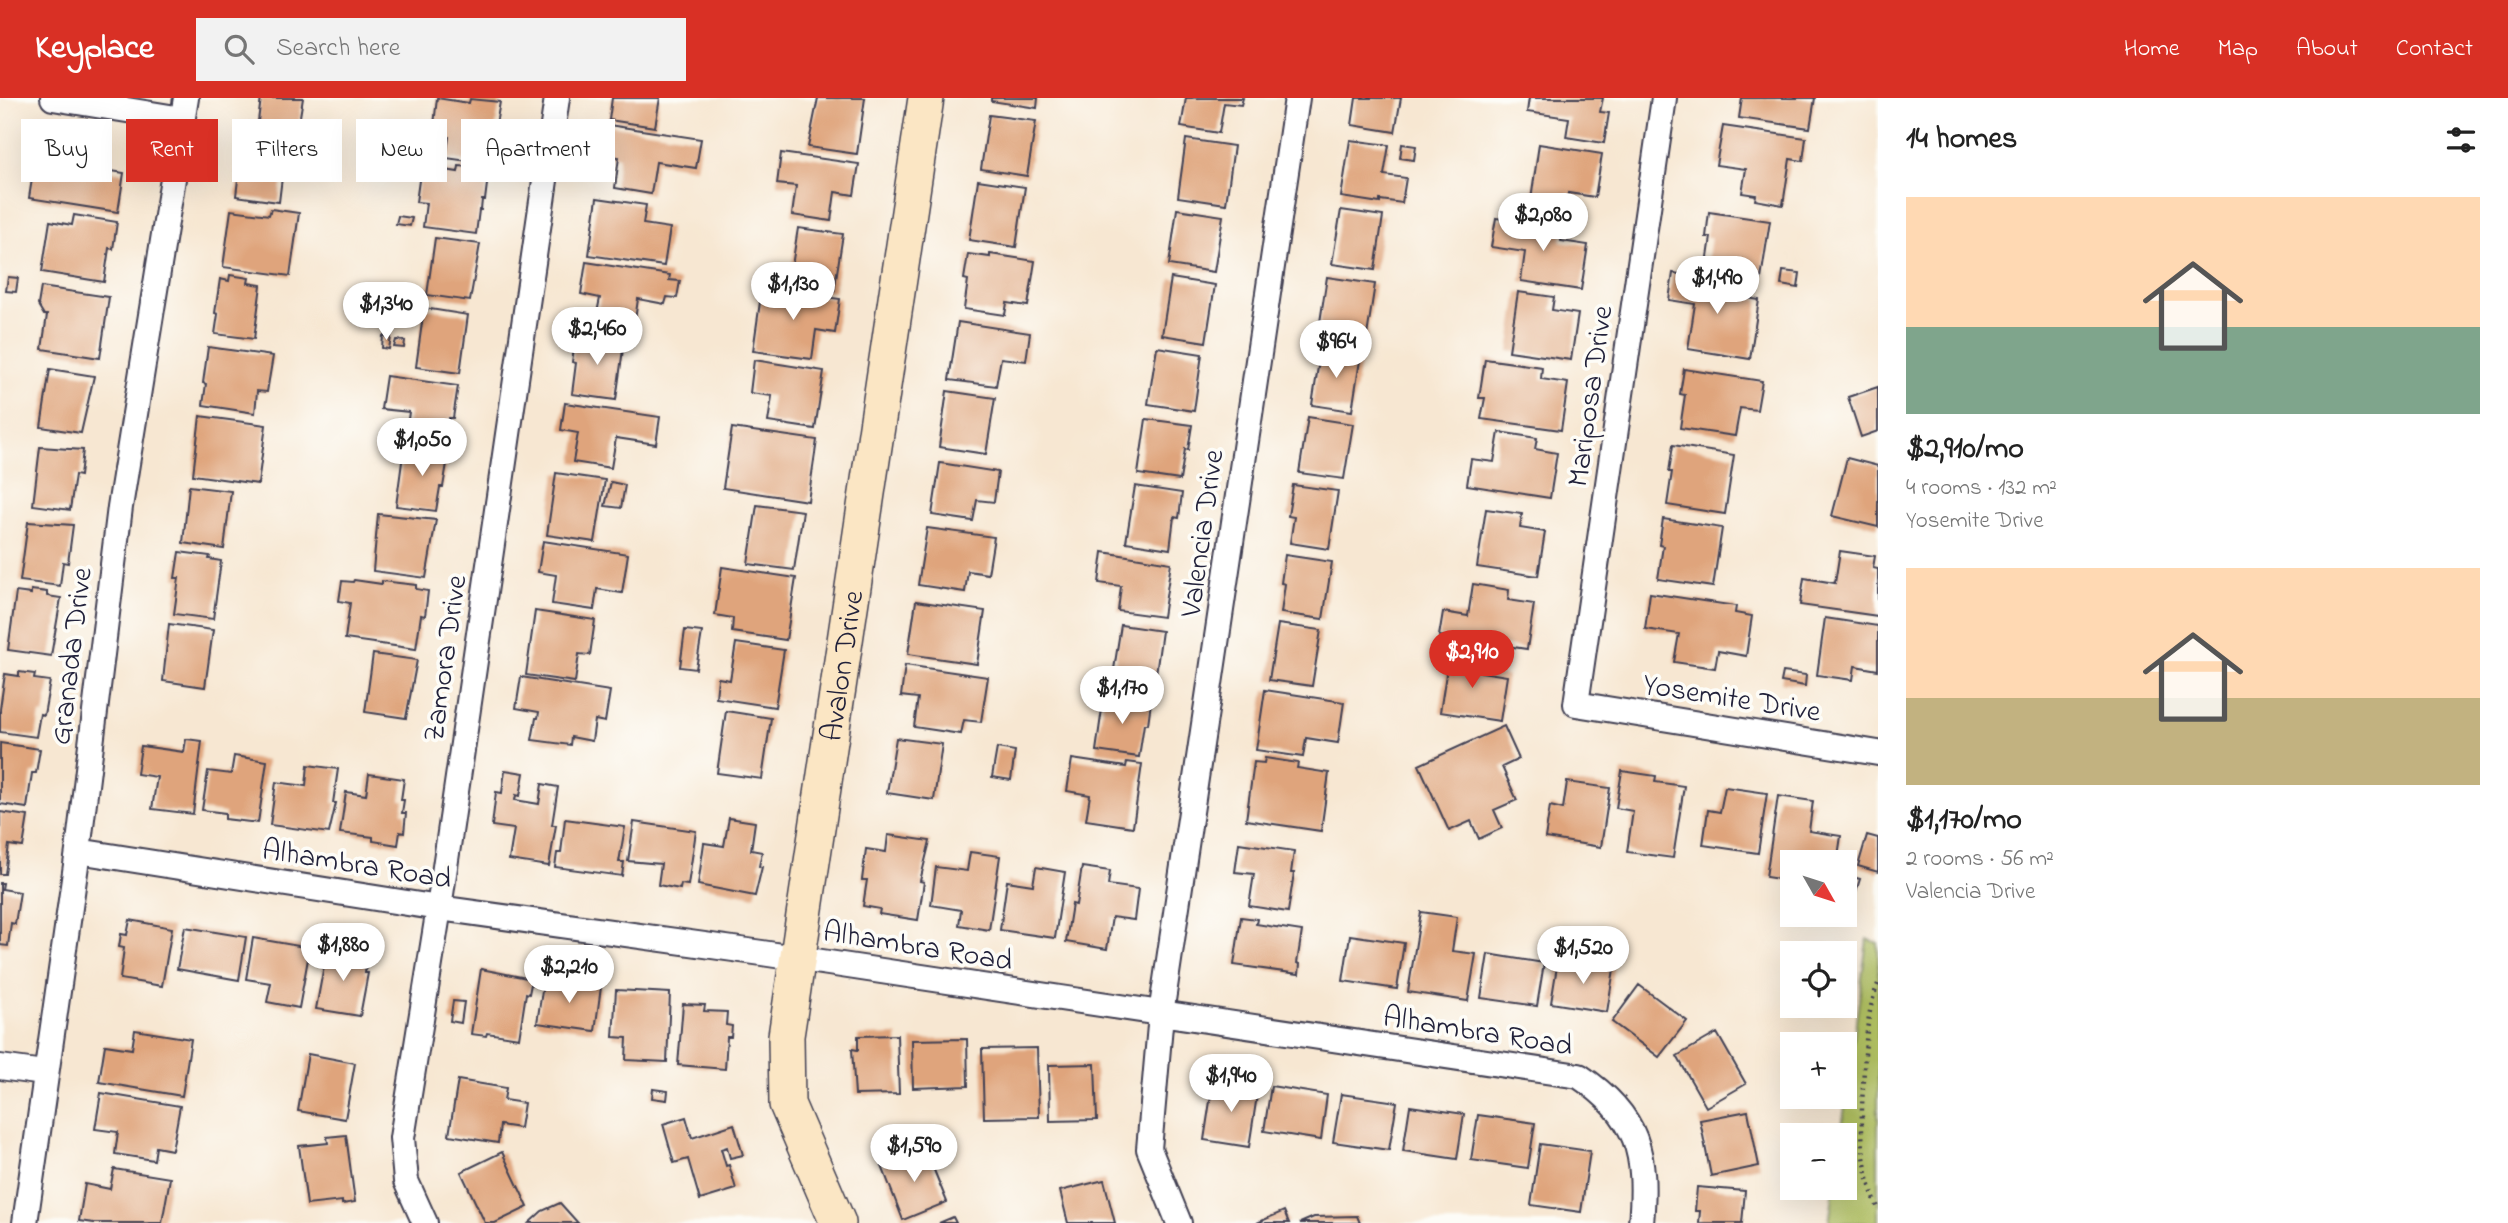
<!DOCTYPE html>
<html lang="en">
<head>
<meta charset="utf-8">
<style>
  body { margin:0; font-family:"Indie Flower",sans-serif; background:#f2f2f2; color:#222; height:100vh; display:flex; flex-direction:column; font-size:26px; white-space:nowrap }
  * { box-sizing:border-box; margin:0 }
  p { font-size:23px; color:#767676 }
  .icon { flex:none; width:38px; height:38px; fill:none; stroke:currentColor; stroke-width:2; stroke-linecap:round; stroke-linejoin:round }
  .map { position:relative; flex:1; overflow:hidden }
  .side { display:flex; flex-direction:column; background:#fff; width:630px }
  .side>* { flex:none }
  .top-card { position:absolute; left:21px; top:21px; width:665px; height:63px; display:flex; gap:14px }
  .needle { width:46px; rotate:129deg }
  .buttons { position:absolute; left:1780px; top:752px; display:grid; gap:14px }
  .buttons a { display:grid; place-items:center; width:77px; height:77px; border-radius:0px; background:#fff; box-shadow:0 7px 28px #0002; font-size:35px }
  .price { position:absolute; translate:-50% -60px; padding:0 16px; border-radius:24px; background:#fff; color:#222; font-size:23px; line-height:46px; filter:drop-shadow(0 2px 4px #0008) }
  .price::after { content:''; position:absolute; left:50%; top:42px; width:21px; height:16px; margin-left:-10px; background:inherit; clip-path:polygon(0 0,100% 0,50% 100%) }
  .price.active { background:#d93025; color:#fff }
  ul { padding:0; list-style:none }
  li { display:grid; align-content:center; gap:14px; height:371px; padding:0 28px }
  li span { display:grid; place-items:center; height:217px; border-radius:0px; color:#555 }
  li>.icon { margin-inline-start:auto }
  span .icon { width:126px; height:126px; fill:#fffc; stroke-width:1 }
  li b { font-size:30px }
  h2 { display:flex; justify-content:space-between; align-items:center; height:84px; padding:0 28px; font-size:30px }
  .pill { padding:0 24px; border-radius:0px; background:#fff; box-shadow:0 7px 28px #0002; font-size:24px; line-height:63px }
  .pill.active { background:#d93025; color:#fff }
  header { display:flex; align-items:center; gap:42px; box-sizing:border-box; height:98px; padding:0 35px; background:#d93025; color:#fff }
  header strong { font-size:33px }
  nav { display:flex; gap:38px; margin-inline-start:auto; font-size:24px }
  .search { width:490px; height:63px; background:#f2f2f2; display:flex; align-items:center; gap:18px; box-sizing:border-box; padding:0 24px; border-radius:0px; color:#767676; font-size:26px }
  main { display:flex; flex:1; min-height:0 }
  .map>svg:first-child { display:block }
</style>
</head>
<body>
<header>
<strong>Keyplace</strong>
<div class="search"><svg class="icon" aria-label="search" viewBox="0 0 24 24"><circle cx="10" cy="10" r="6"/><path d="M15 15l6 6"/></svg>Search here</div>
<nav><a>Home</a><a>Map</a><a>About</a><a>Contact</a></nav>
</header>
<main>
<div class="map">
<svg width="1878" height="1125" viewBox="0 0 1878 1125">
  <rect width="100%" height="100%" fill="#fdfcf7"/>
  <filter id="ink" filterUnits="userSpaceOnUse"><feTurbulence type="fractalNoise" baseFrequency=".0143" numOctaves="2"/><feDisplacementMap in="SourceGraphic" scale="14" xChannelSelector="R" yChannelSelector="G"/><feConvolveMatrix kernelMatrix="1 2 1 2 8 2 1 2 1" color-interpolation-filters="sRGB"/></filter>
  <filter id="wash" filterUnits="userSpaceOnUse"><feTurbulence type="fractalNoise" baseFrequency=".00686" numOctaves="4" result="noise"/><feDisplacementMap in="SourceGraphic" scale="28" xChannelSelector="R" yChannelSelector="G"/><feGaussianBlur stdDeviation="1.57" result="paint"/><feColorMatrix in="noise" values="0 0 0 0 0 0 0 0 0 0 0 0 0 0 0 0 0 1.4 0 .05"/><feComposite in="paint" operator="in"/></filter>
  <g filter="url(#wash)">
    <rect width="100%" height="100%" fill="#f7e7d2"/>
    <path fill="#aebd60" stroke="#68704e" stroke-width="2" d="M1867,841L1878,845V1125H1829L1834,1090H1844V1038H1841Z"/>
    <g id="blocks">
      <path fill="#dfa47b" d="M261,0H303L297,37L257,31Z
        M437,0L469,5L470,1L500,4L489,66L446,60L449,39L433,36Z
        M612,0H660L655,29L609,22Z
        M818,0H865L857,56L808,49Z
        M991,0H1038L1037,10L991,3Z
        M1186,0H1243L1241,7L1224,5L1219,35L1181,29Z
        M1356,0H1401L1395,34L1352,27Z
        M1529,0H1603L1600,14L1609,15L1604,45L1566,39L1569,20L1527,14Z
        M1742,0H1815L1810,30L1739,20Z
        M989,17L1036,23L1027,78L981,71Z
        M602,26L701,41L696,70L656,64L651,96L615,90L619,59L598,56Z
        M1723,28L1806,40L1803,63L1790,61L1783,107L1755,102L1756,97L1742,95L1746,71L1716,67Z
        M240,40L286,46L279,104L236,98L240,65L236,64Z
        M1186,41L1234,48L1226,106L1178,99Z
        M1350,42L1389,47L1384,77L1406,80L1402,105L1380,102V105L1341,99Z
        M64,43L96,47L93,70L124,75L118,114L29,100L37,49L62,53Z
        M1402,46L1416,48L1414,62L1400,60Z
        M1539,46L1602,56L1595,99L1568,95L1566,107L1531,102Z
        M416,53L426,54L425,61L415,60Z
        M781,55L859,66L854,97L835,94L831,123L792,117L796,88L777,86Z
        M421,68L458,74L459,68L470,69L469,75L488,78L485,102H482L481,112H479L476,136L423,129L426,105L416,104Z
        M978,82L1025,89L1016,149L969,142Z
        M597,100L646,107L643,126L670,130L664,168L589,157Z
        M271,111L299,115L290,178L223,169L231,112L269,117Z
        M1177,111L1223,118L1214,174L1169,167Z
        M1341,112L1383,118L1375,172L1332,166Z
        M1709,114L1770,123L1761,181L1706,173L1711,139H1706Z
        M74,117L117,124L113,151L109,150L104,184L42,174L50,123L72,127Z
        M398,118L412,120L410,128L396,126Z
        M1496,120L1563,130L1561,143L1588,147L1581,192L1521,183L1525,154L1491,149Z
        M798,130L843,136L834,194L789,187Z
        M435,140L480,146L470,203L427,197Z
        M968,156L990,159V156L1035,163L1028,208L1007,205L1005,217L964,211L968,182L964,181Z
        M586,164L670,177L669,182L680,183L677,200L667,199L665,206L638,201L633,236L594,230L600,200L581,196Z
        M1783,173L1800,175L1798,190L1781,187Z
        M1673,175L1727,183L1725,196L1759,202L1750,261L1688,251L1695,206L1669,202Z
        M230,177L249,180L248,185L261,187L254,241L215,236L218,216L215,215L220,181L229,183Z
        M8,179L18,180L16,194L6,193Z
        M1327,179L1375,186L1366,244L1318,237Z
        M1171,180L1215,187L1206,244L1162,237Z
        M41,189L109,199L100,260L42,251L47,217H44L38,207Z
        M762,190L840,201L835,235L816,232L812,261L753,253Z
        M1518,194L1554,199L1552,212L1578,216L1571,262L1509,253Z
        M424,210L468,217L460,275L416,269Z
        M958,224L1030,235L1026,263L1001,260L996,288L949,282Z
        M576,236L624,244L616,302L572,296L576,265L572,264Z
        M383,238L391,239L389,251L382,250Z
        M396,242L405,243L404,250L394,249Z
        M208,249L273,258L267,294L257,293L255,315L203,307L206,286L203,285Z
        M1157,249L1202,256L1194,313L1148,306Z
        M1321,250L1361,256L1352,313L1312,307Z
        M1485,261L1542,269L1541,281L1568,285L1561,332L1481,321L1485,300H1479Z
        M754,262L824,273L815,331L768,324L772,298L750,295Z
        M50,271L94,278L81,335L41,329Z
        M1684,271L1762,283L1757,312L1740,310L1735,338L1680,330L1685,297L1680,296Z
        M386,278L458,288L453,320H449L446,342L406,336L409,314L381,311Z
        M1878,289V333L1861,339L1848,299Z
        M947,293L995,300L986,356L939,349Z
        M565,305L660,319L656,346L616,340L611,370L573,364L578,335L561,332Z
        M200,318L266,327L258,386L193,377Z
        M1308,319L1353,326L1344,381L1299,375Z
        M1146,321L1192,327L1188,352L1185,351L1180,382L1138,376Z
        M732,330L817,342L808,403L723,390Z
        M1499,334L1537,340L1535,351L1557,355L1550,400L1467,387L1471,361L1494,364Z
        M1673,347L1734,357L1725,416L1667,407L1672,374H1669Z
        M40,349L83,352L80,378L75,377L70,412L33,407Z
        M404,349L449,354L443,389H440L436,413L396,408Z
        M1847,360L1878,368V429L1832,418Z
        M940,365L998,374L994,404L977,402L973,423L932,417Z
        M556,375L605,382L595,444L547,437Z
        M611,384L625,387L621,410L605,408Z
        M1293,387L1338,393L1329,451L1290,445L1294,419L1288,418Z
        M189,388L231,393L224,451L183,445Z
        M1135,388L1182,395L1179,420L1174,419L1170,451L1126,444Z
        M757,407L803,413L794,472L748,466Z
        M1486,411L1522,416L1520,430L1545,434L1538,478L1477,469Z
        M378,416L436,422L426,480L373,473Z
        M1663,421L1722,430L1713,489L1658,481L1663,448L1659,447Z
        M28,424L73,427L68,465L63,464L60,488L20,483Z
        M927,430L994,439L988,476L968,473L965,494L918,487Z
        M543,443L628,456L622,495L597,491L594,512L552,506L556,477L538,474Z
        M1840,453L1875,458L1873,470L1878,471V518L1800,507L1804,480L1835,485Z
        M179,454L210,458L209,461L221,463L213,521L174,516L179,480H175Z
        M1103,454L1171,465L1163,519L1118,513L1121,488L1099,485Z
        M1285,457L1332,464L1323,521L1281,515L1285,486L1281,485Z
        M722,469L796,480L786,542L732,534L733,520L715,517Z
        M354,482L382,486V483L416,487V491L428,493L425,518L421,517L416,551L345,541L350,505L339,503L342,483L353,484Z
        M1473,486L1509,492L1508,502L1534,506L1527,551L1439,538L1443,514L1468,518Z
        M31,492L47,494V498L61,500L51,558L8,552L16,494L31,496Z
        M1650,495L1736,508L1735,515L1752,518L1746,558L1718,553L1715,570L1674,564L1679,536L1645,531Z
        M916,503L985,513L977,566L908,556Z
        M535,513L595,522L590,557L579,556L575,584L526,577Z
        M1825,520L1878,528V572L1855,568L1853,582L1817,577Z
        M169,526L213,532L205,589L163,583Z
        M1278,526L1321,532L1312,588L1269,582Z
        M1121,527L1162,533L1154,590L1112,584Z
        M685,532L702,534L696,571L680,569Z
        M736,545L784,552L775,609L716,600L718,580L730,582Z
        M373,556L417,562L406,620L365,614Z
        M1449,557L1482,562L1481,574L1507,578L1500,623L1440,614Z
        M905,567L988,579L981,624L964,622L961,636L914,629L918,600L901,598Z
        M19,574L35,576L34,581L50,583L44,617L40,616L36,639L0,634V611L5,576L19,578Z
        M1783,574L1806,577L1805,588L1781,584Z
        M521,579L610,593L605,624L595,622L592,643L571,639L570,647L532,642L536,620H538L539,614L516,610Z
        M1265,592L1344,604L1338,645L1306,640L1303,659L1256,652Z
        M1104,597L1151,604L1148,626H1144L1139,659L1096,653Z
        M726,613L771,620L762,681L717,675Z
        M1504,628L1519,661L1502,669L1517,702L1494,712L1502,730L1479,741L1471,723L1449,733L1419,667Z
        M896,640L942,646L934,702L887,695Z
        M186,641L202,643L193,716L152,711L157,679L137,676L141,648L184,654Z
        M0,645L40,651L36,675H32L27,710L0,706Z
        M997,650L1015,653L1011,682L992,679Z
        M234,658L267,663L258,725L225,721V715L202,712L208,673L231,676Z
        M1265,660L1298,665L1297,670L1329,675L1321,733L1246,722L1254,664L1264,665Z
        M1072,661L1126,669L1127,664L1142,666L1133,729L1086,722L1090,697L1067,693Z
        M308,667L338,671L333,705H336L329,735L270,727L276,684L306,688Z
        M505,672L524,675L520,698L516,697L515,702L539,706L542,686L558,689L552,727H556L549,768L509,762L514,731L492,728L496,694L502,695Z
        M1622,673L1656,678L1655,684L1684,688L1673,760L1627,754L1633,713L1616,710Z
        M369,676L404,681L401,702H404L402,715H406L404,735L400,734L398,747L373,743V739L340,735L346,694L366,697Z
        M1567,684L1610,690L1601,749L1545,740L1550,708L1563,711Z
        M1725,689L1767,695L1758,755L1703,747L1708,712L1720,714Z
        M1778,698L1813,703L1809,733L1841,738L1837,765H1792V783L1766,779Z
        M0,714L28,718L23,749L9,747L5,776H0Z
        M729,720L755,724L751,752L762,754L759,768L762,769L755,798L698,787L704,745L724,748Z
        M565,721L625,729L619,764H624L622,778L555,769L557,755H561Z
        M634,724L696,733L688,787L681,786L680,791L658,787L661,766L628,763Z
        M888,737L930,743L920,783L924,784L918,822L879,816L880,811L863,808L867,782H862L866,751L886,754Z
        M1867,737L1878,740V774L1858,768Z
        M1239,745L1294,753L1291,775H1294L1288,814L1249,808L1254,776L1235,774Z
        M970,754L1000,758L989,832L959,827L961,812L931,807L936,769L967,773Z
        M1036,769L1065,774L1055,840L1000,832L1007,783L1033,787Z
        M1082,769L1110,773L1108,787L1138,791L1134,822L1112,819L1107,851L1066,844L1072,806L1076,807Z
        M1845,777L1860,781L1854,800L1844,798Z
        M0,785H3L2,791L20,794L15,826L11,825L8,848L0,847Z
        M1421,814L1457,819L1452,853L1476,856L1468,903L1408,894Z
        M1241,819L1257,821L1256,826L1302,833L1297,865L1300,866L1299,876L1234,867Z
        M130,822L172,830L162,888L120,881L124,850L119,849L121,836L127,837Z
        M185,829L246,839L239,882L177,871Z
        M1350,837L1404,845L1397,891L1343,883Z
        M253,840L310,850L299,910L267,904L271,885L246,881Z
        M327,851L367,858L365,875H368L360,918L316,911Z
        M1488,856L1544,865L1537,908L1481,900Z
        M1558,862L1614,871L1607,914L1551,905Z
        M481,871L532,881L529,896L526,895L519,940L487,935L486,938L471,936Z
        M544,880L601,889L595,933L537,925Z
        M1639,887L1687,923L1659,959L1612,924Z
        M616,892L670,895L667,964L626,962L627,940L613,939Z
        M453,903L464,904L461,925L450,923Z
        M683,906L705,907L704,913L727,914L726,927L732,928L731,939H727L725,971L678,967Z
        M135,932L191,941L182,998L99,984L105,947L132,951Z
        M1717,935L1746,986L1706,1009L1677,958Z
        M897,937L899,996L855,997L852,951L858,952V938Z
        M967,941L968,988L913,990L912,942Z
        M1037,950L1039,1019L984,1020L982,951Z
        M308,956L355,965L345,1021L298,1013Z
        M1095,966L1097,1022L1050,1023L1049,967Z
        M458,982L506,990L504,1002L524,1005L520,1030L500,1027L498,1045L449,1037Z
        M1213,984L1258,991L1249,1049L1204,1042Z
        M1271,988L1327,997L1321,1042L1264,1033Z
        M653,991L668,993L667,1002L652,1000Z
        M101,995L180,1008L172,1052L156,1049L154,1062L115,1056L118,1034L95,1031Z
        M1341,996L1397,1004L1389,1052L1333,1044Z
        M1410,1008L1464,1016L1457,1061L1403,1053Z
        M1748,1013L1759,1068L1711,1078L1700,1022Z
        M1478,1017L1535,1025L1528,1070L1471,1062Z
        M686,1019L692,1040L734,1026L743,1057L730,1060L727,1049L721,1051L726,1068L729,1067L736,1091L700,1102L688,1061L674,1065L663,1026Z
        M346,1037L355,1104L342,1106V1103L307,1107L299,1048L328,1045L327,1039Z
        M1540,1046L1590,1053L1581,1114L1531,1107Z
        M925,1050L947,1104L903,1122L882,1068Z
        M502,1054L528,1109L495,1125H485L461,1074Z
        M114,1071L170,1080L162,1125H94L79,1123L85,1086L110,1091Z
        M1104,1082L1115,1125H1068L1060,1093Z
        M1697,1089L1745,1093L1742,1125H1699L1700,1113H1695Z
        M560,1105L578,1125H529L542,1113Z
        M1284,1113L1289,1125H1257Z
        M1357,1118L1360,1125H1300L1314,1119Z
        M953,1119L956,1125H939Z"/>
    </g>
  </g>
  <g filter="url(#ink)">
    <use href="#blocks" fill-opacity="0" stroke="#424052" stroke-width="2"/>
    <g fill="none" stroke-linecap="round" stroke-linejoin="round">
      <g stroke="#424052" stroke-width="28">
        <path id="street" d="M53,0L182,21
          M1664,0L1576,606L1878,655
          M78,753L439,810L762,855L1579,978C1639,1018 1647,1056 1641,1125
          M0,969L44,975
          M25,1125L78,753L120,409L186,0
          M425,1125L406,1083L402,1040L439,810L557,0
          M1179,1125L1149,1051L1161,916L1297,0"/>
      </g>
      <g stroke="#424052" stroke-width="38">
        <g id="secondary">
          <path id="s1" d="M838,1125L787,1006L786,938L926,0"/>
        </g>
      </g>
      <path stroke="#424052" stroke-width="4.5" stroke-dasharray="2 5" stroke-linecap="butt" d="M1878,886C1867,913 1866,942 1864,971C1861,1020 1858,1064 1878,1110"/>
      <use href="#street" stroke="#fff" stroke-width="24"/>
      <use href="#secondary" stroke="#fbe6c4" stroke-width="35"/>
    </g>
  </g>
  <g text-anchor="middle" stroke-width="7" stroke-linejoin="round" paint-order="stroke">
    <g font-size="30" fill="#22223b" stroke="#fdfcf7">
      <text transform="translate(1589 298) rotate(-82)" y="10">Mariposa Drive</text>
      <text transform="translate(1201 435) rotate(-82)" y="10">Valencia Drive</text>
      <text transform="translate(70 558) rotate(-83)" y="10">Granada Drive</text>
      <text transform="translate(444 560) rotate(-82)" y="10">Zamora Drive</text>
      <text dy="10" stroke="none"><textPath href="#s1" startOffset="572">Avalon Drive</textPath></text>
      <text transform="translate(1732 599) rotate(9)" y="10">Yosemite Drive</text>
      <text transform="translate(357 765) rotate(9)" y="10">Alhambra Road</text>
      <text transform="translate(918 847) rotate(9)" y="10">Alhambra Road</text>
      <text transform="translate(1478 932) rotate(9)" y="10">Alhambra Road</text>
    </g>
  </g>
</svg>
<div class="buttons">
<a><svg class="needle" viewBox="-14 -14 28 28"><path d="M0-13l5 13h-10z" fill="#e53935"/><path d="M0 13l5-13h-10z" fill="#767676"/></svg></a>
<a><svg class="icon" aria-label="locate" viewBox="0 0 24 24"><circle cx="12" cy="12" r="6"/><path d="M12 2v4M12 18v4M2 12h4M18 12h4"/></svg></a>
<a>+</a>
<a>−</a>
</div>
<b class="price" style="left:1543px;top:155px">$2,080</b>
<b class="price" style="left:1717px;top:218px">$1,490</b>
<b class="price" style="left:793px;top:224px">$1,130</b>
<b class="price" style="left:386px;top:244px">$1,340</b>
<b class="price" style="left:597px;top:269px">$2,460</b>
<b class="price" style="left:1336px;top:282px">$964</b>
<b class="price" style="left:422px;top:380px">$1,050</b>
<b class="price active" style="left:1472px;top:592px">$2,910</b>
<b class="price" style="left:1122px;top:628px">$1,170</b>
<b class="price" style="left:343px;top:885px">$1,880</b>
<b class="price" style="left:1583px;top:888px">$1,520</b>
<b class="price" style="left:569px;top:907px">$2,210</b>
<b class="price" style="left:1231px;top:1016px">$1,940</b>
<b class="price" style="left:914px;top:1086px">$1,590</b>
<div class="top-card">
<a class="pill">Buy</a>
<a class="pill active">Rent</a>
<a class="pill">Filters</a>
<a class="pill">New</a>
<a class="pill">Apartment</a>
</div>
</div>
<section class="side">
<h2>14 homes<svg class="icon" aria-label="filters" viewBox="0 0 24 24"><path d="M4 7h16M4 17h16"/><circle cx="9" cy="7" r="2"/><circle cx="15" cy="17" r="2"/></svg></h2>
<ul>
<li><span style="background:linear-gradient(#ffd9b3 60%,#7fa58c 0)"><svg class="icon" aria-label="home" viewBox="0 0 24 24"><path d="M3 11l9-7 9 7M6 9v11h12V9"/></svg></span><div><b>$2,910/mo</b><p>4 rooms · 132 m²</p><p>Yosemite Drive</p></div></li>
<li><span style="background:linear-gradient(#ffd9b3 60%,#c2b280 0)"><svg class="icon" aria-label="home" viewBox="0 0 24 24"><path d="M3 11l9-7 9 7M6 9v11h12V9"/></svg></span><div><b>$1,170/mo</b><p>2 rooms · 56 m²</p><p>Valencia Drive</p></div></li>
</ul>
</section>
</main>
</body>
</html>
